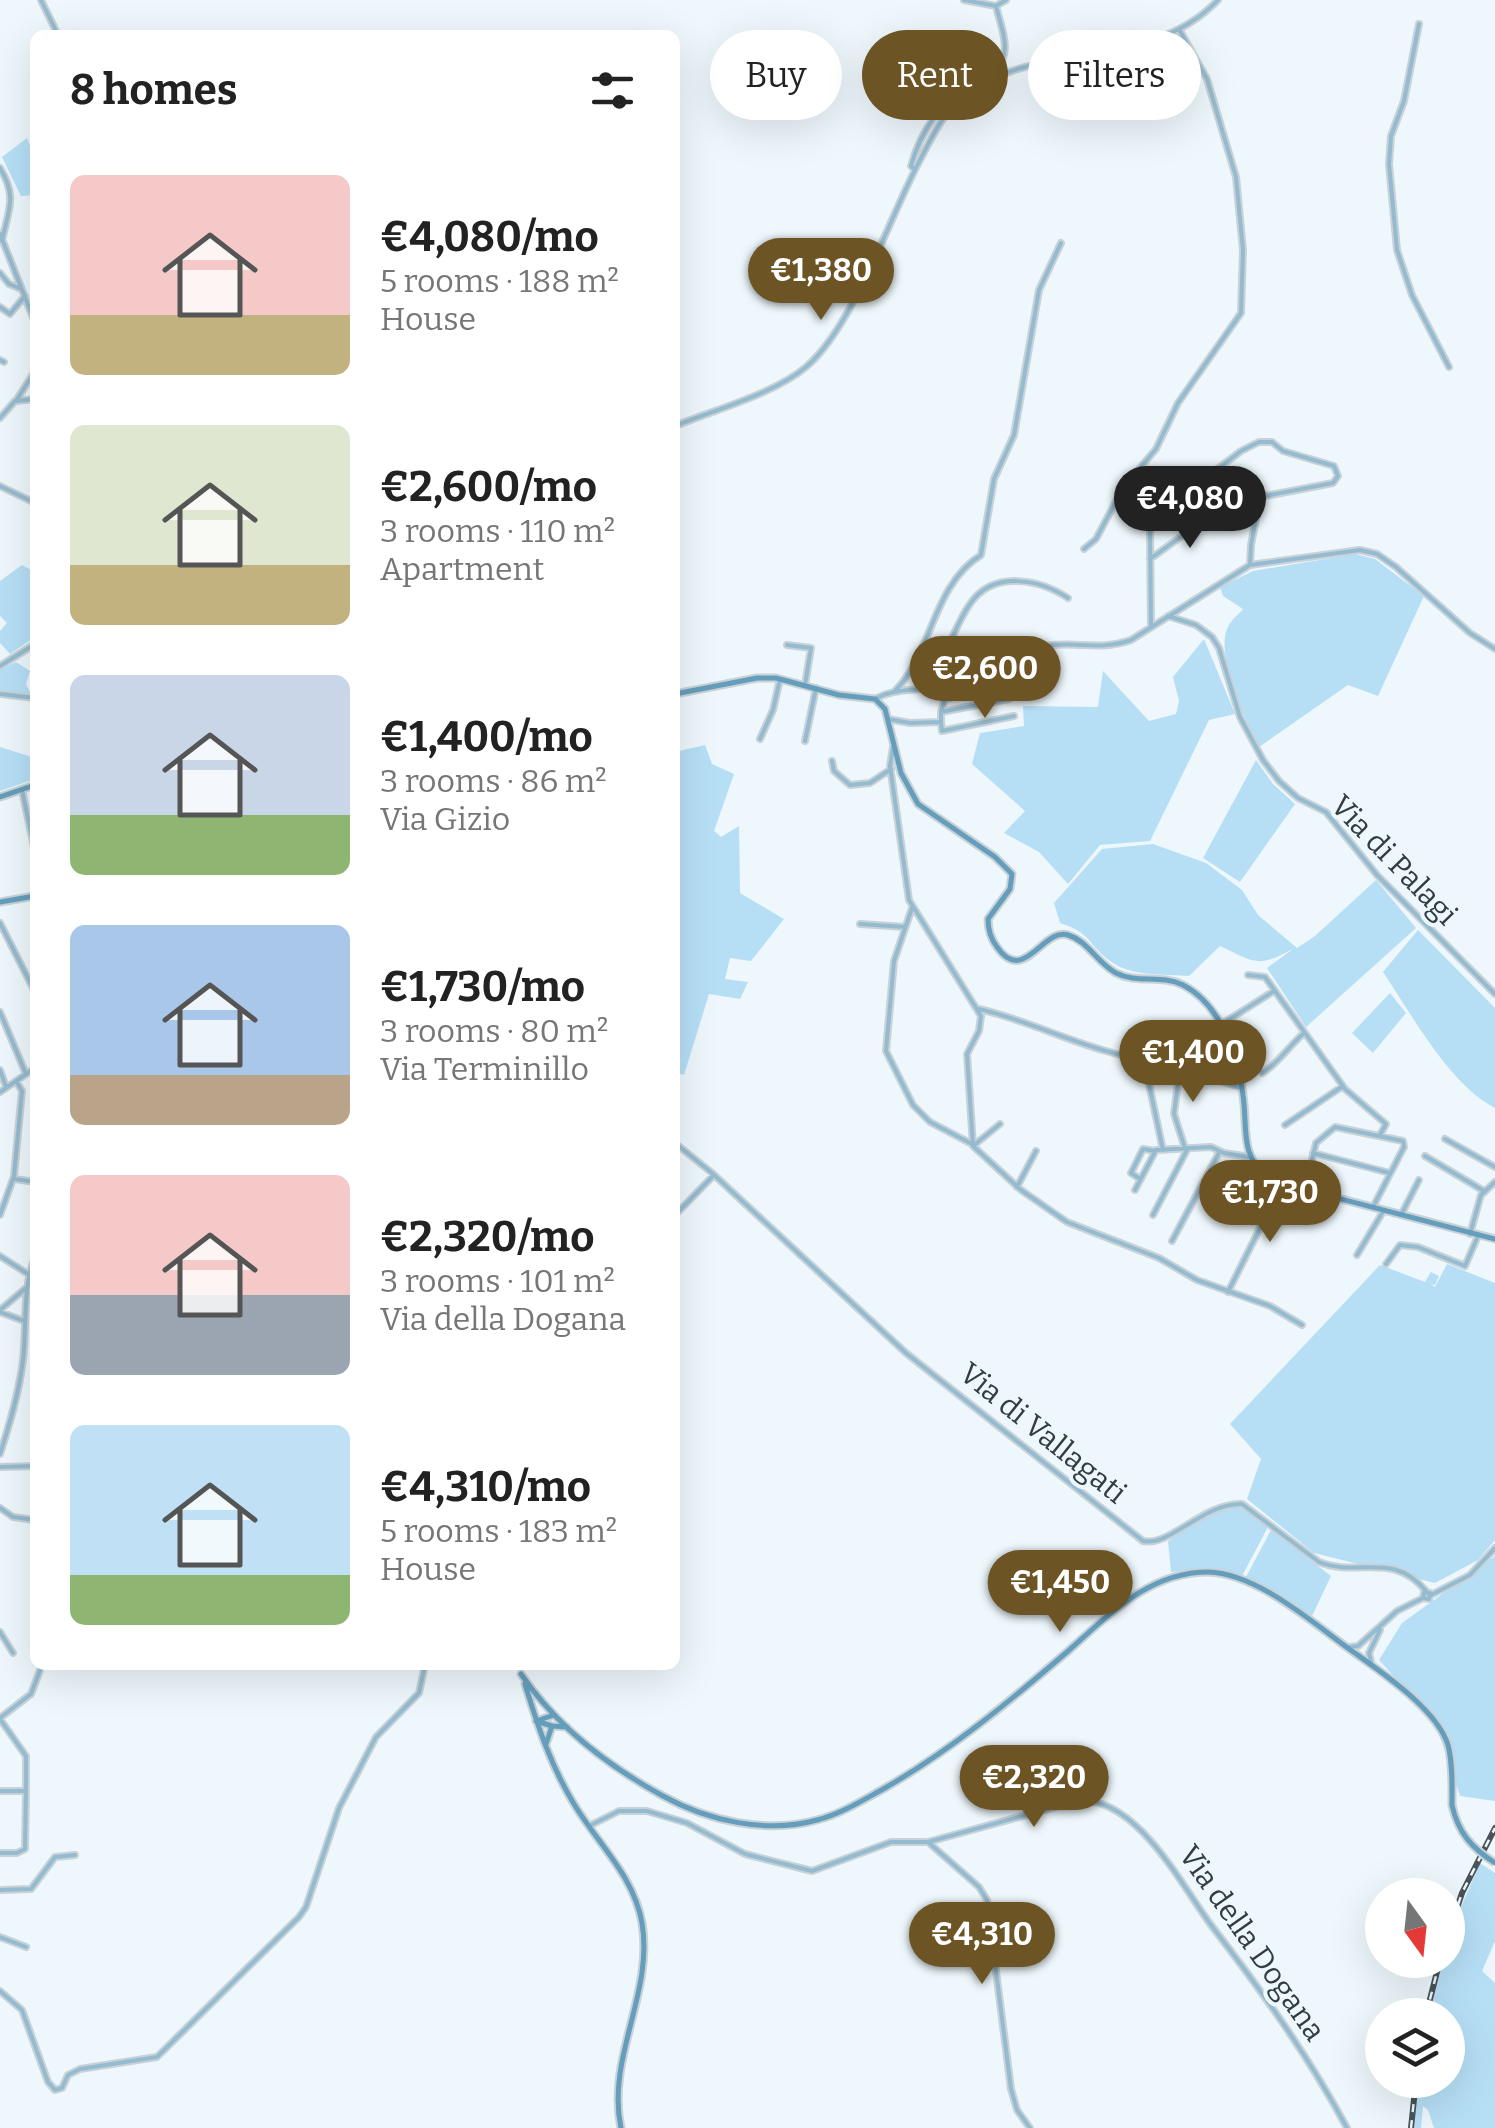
<!DOCTYPE html>
<html lang="en">
<head>
<meta charset="utf-8">
<style>
  body { margin:0; font-family:Bitter,serif; background:#f2f2f2; color:#222; height:100vh; display:flex; flex-direction:column; font-size:38px; white-space:nowrap }
  * { box-sizing:border-box; margin:0 }
  p { font-size:32px; color:#767676 }
  .icon { flex:none; width:55px; height:55px; fill:none; stroke:currentColor; stroke-width:2; stroke-linecap:round; stroke-linejoin:round }
  .map { position:relative; flex:1; overflow:hidden }
  .side { position:absolute; left:30px; top:30px; width:650px; height:1640px; display:flex; flex-direction:column; background:#fff; border-radius:15px; box-shadow:0 10px 40px #0002 }
  .side>* { flex:none }
  .guide { position:absolute; left:710px; top:30px; width:635px; height:90px; display:flex; gap:20px }
  .needle { width:65px; rotate:165deg }
  .tools { position:absolute; left:1365px; top:1878px; display:grid; gap:20px }
  .tools a { display:grid; place-items:center; width:100px; height:100px; border-radius:50%; background:#fff; box-shadow:0 10px 40px #0002; font-size:50px }
  .price { position:absolute; translate:-50% -85px; padding:0 22px; border-radius:35px; background:#6c5424; color:#fff; font-size:32px; line-height:65px; filter:drop-shadow(0 2px 5px #0008) }
  .price::after { content:''; position:absolute; left:50%; top:60px; width:30px; height:22px; margin-left:-15px; background:inherit; clip-path:polygon(0 0,100% 0,50% 100%) }
  .price.current { background:#222; color:#fff }
  ul { padding:0; list-style:none }
  li { display:flex; align-items:center; gap:30px; height:250px; padding:0 40px }
  li span { display:grid; place-items:center; flex:none; width:280px; height:200px; border-radius:15px; color:#555 }
  li>.icon { margin-inline-start:auto }
  span .icon { width:120px; height:120px; fill:#fffc; stroke-width:1 }
  li b { font-size:42px }
  h2 { display:flex; justify-content:space-between; align-items:center; height:120px; padding:0 40px; font-size:42px }
  .tag { padding:0 35px; border-radius:45px; background:#fff; box-shadow:0 10px 40px #0002; font-size:35px; line-height:90px }
  .tag.current { background:#6c5424; color:#fff }
  .map>svg:first-child { display:block }
</style>
</head>
<body>
<div class="map">
<svg width="1495" height="2128" viewBox="0 0 1495 2128">
  <rect width="100%" height="100%" fill="#edf7fc"/>
  <path fill="#b6dff6" d="M27,138L35,159V195L21,196L2,157Z
    M1355,554L1375,559L1424,596L1378,696L1348,685L1259,747C1246,722 1214,653 1228,627C1231,620 1239,614 1243,609L1223,596L1220,587L1253,571Z
    M22,565L35,572V637L10,654L0,643V631L7,623L0,616V581Z
    M1204,639L1235,714L1209,720L1150,841L1100,845L1068,884L1039,852L1004,833L1025,811L972,764L980,733L1024,726L1023,706L1098,707L1103,671L1149,721L1176,714L1179,701L1173,677Z
    M16,662L30,671L26,684L32,696L0,693V670Z
    M705,745L712,764L734,774L714,831L721,837L739,826L740,893L784,919L751,961L730,958L725,979L748,982L740,999L709,994L684,1075L675,1072V770L679,767L675,752Z
    M0,747L35,758L32,780L0,791Z
    M1256,760L1273,784L1295,804L1240,882L1203,858Z
    M1153,844L1206,863L1242,890L1258,915L1297,948L1315,936L1376,880L1416,928L1306,1027L1267,968L1293,949C1257,968 1256,963 1220,946L1189,976C1163,974 1132,977 1110,961C1087,944 1092,933 1060,923L1054,903L1102,849Z
    M1418,930L1495,1008V1108C1449,1084 1412,1015 1383,972Z
    M1390,993L1406,1013L1373,1053L1352,1033Z
    M1447,1264L1495,1283V1540L1478,1560L1435,1583L1314,1553L1247,1499L1261,1459L1230,1424L1380,1265L1425,1282L1431,1272L1439,1276L1435,1285L1431,1284L1435,1287Z
    M1228,1507H1246L1269,1525L1242,1576L1222,1569L1171,1572L1168,1541L1194,1523Z
    M1271,1530L1331,1576L1312,1616L1246,1577Z
    M1495,1556V1801L1460,1796L1435,1722L1379,1660L1402,1623Z
    M1480,1863L1495,1873V1941L1482,1971L1495,1983V2128H1434L1428,2110L1423,2106L1421,2128H1414L1418,2080H1448V2015H1429L1443,1960H1448L1453,1926Z"/>
  <g fill="none" stroke-linecap="round" stroke-linejoin="round">
    <g stroke="#c8d2d7" stroke-width="8">
      <path id="street" d="M41,0L58,35
        M996,6L1006,0
        M1419,24L1404,101L1391,136L1389,164L1397,250L1412,295L1449,367
        M0,168C18,198 8,210 2,241
        M915,170L911,166C921,129 944,99 976,78C984,73 997,69 1002,60C1010,46 999,20 996,6L964,0
        M0,234L32,315
        M0,273L9,284L19,288
        M0,307L10,314L25,296
        M35,311L32,315L35,322
        M0,360L4,362
        M16,401L35,371
        M0,418L15,401L35,399
        M675,426C714,410 774,394 806,367C853,327 889,219 919,162C932,137 943,112 966,94C1038,40 1150,72 1218,0
        M0,486L35,503
        M1084,549L1096,539L1123,488L1156,449L1178,403L1241,313L1243,250L1236,177L1207,79L1180,31
        M1150,559L1211,515
        M1168,616L1196,625L1212,637L1219,648L1240,717L1263,760L1279,781L1298,798L1326,812L1377,875L1495,994
        M1151,627L1150,532L1156,516L1241,451L1259,442H1272L1283,451L1334,466L1338,476L1333,483L1260,497L1251,545L1250,565
        M787,645L811,648L805,685
        M0,666L35,644
        M918,689C922,676 936,672 942,660C951,642 958,621 970,604C993,570 1039,579 1068,598
        M895,691C933,652 932,586 981,555L994,479L1014,435L1039,290L1061,243
        M0,694L35,698
        M875,699C893,689 908,691 928,688C970,681 1004,654 1046,646C1075,641 1101,651 1131,640L1250,565L1360,550L1377,554L1396,567L1470,633L1495,649
        M941,712L945,699L1011,683
        M888,719L910,723L941,722
        M941,722L942,731L1014,716
        M941,722V712L1009,699
        M760,739L773,710L780,679
        M805,741L816,688
        M893,747L890,766L909,900L981,1016L979,1031L967,1054L973,1146L1021,1190L1067,1222L1159,1258L1197,1280L1270,1306L1302,1325
        M832,761L834,771L850,785L870,783L891,769
        M22,790L35,852
        M912,908L894,961L886,1051L913,1105L930,1122L972,1144
        M0,923L35,992
        M860,924L905,927
        M1248,975L1265,977L1345,1089L1386,1124L1380,1135
        M979,1009C1023,1019 1063,1039 1106,1051C1152,1064 1196,1072 1242,1088
        M0,1012L26,1074
        M1225,1022L1274,991
        M1180,1067L1174,1114L1185,1148
        M1258,1068L1262,1073C1275,1067 1290,1045 1303,1034
        M0,1070L6,1087
        M1149,1084L1163,1150
        M0,1092L35,1068
        M1285,1125L1343,1086
        M1445,1139L1495,1167
        M675,1143L712,1173L906,1353L1143,1541C1170,1547 1203,1503 1242,1504L1319,1562C1359,1578 1392,1550 1426,1591
        M973,1146L1000,1124
        M1313,1153L1390,1173
        M1425,1156L1484,1191
        M15,1179L35,1182
        M1140,1179L1131,1173L1143,1149L1155,1151
        M1017,1187L1036,1151
        M1305,1189L1316,1143L1335,1127L1403,1141L1404,1147L1373,1207
        M1135,1190L1156,1150L1211,1147L1224,1153L1250,1157
        M0,1215L14,1176L22,1091L16,1081
        M675,1215L714,1175
        M1153,1215L1188,1148
        M1401,1215L1419,1180
        M1470,1234L1481,1195L1495,1182
        M1172,1241L1220,1151
        M1357,1255L1384,1210
        M0,1256L28,1274
        M1386,1264L1400,1245L1418,1247L1465,1266L1478,1236
        M1228,1292L1282,1184
        M0,1310L26,1288
        M0,1312L24,1321
        M0,1454C10,1423 19,1393 23,1360C27,1325 22,1290 35,1257
        M0,1467L35,1466
        M0,1508L13,1517L35,1520
        M1424,1592L1430,1593L1429,1599L1423,1598Z
        M1431,1595L1470,1575L1495,1548
        M0,1632L13,1653
        M1350,1647L1358,1646L1397,1611L1423,1598
        M1371,1662L1369,1653L1380,1630
        M0,1718L31,1694L42,1665
        M0,1719L26,1756V1790
        M0,1791H26L25,1849L17,1853H0
        M589,1826L619,1811H647L687,1823L745,1854L812,1871L891,1842H928L1077,1801C1135,1794 1182,1886 1211,1925C1261,1990 1308,2055 1347,2128
        M928,1842L979,1887L987,1900L1011,2089L1017,2110L1030,2128
        M0,1890L31,1889L55,1857L75,1855
        M0,1937L26,1947
        M0,1991L22,2010L48,2082L55,2090L62,2088L68,2075L80,2069L157,2057L299,1917L306,1907L339,1808L376,1737L419,1693L425,1665"/>
    </g>
    <g stroke="#c8d2d7" stroke-width="9">
      <path id="secondary" d="M675,694L757,678H776L839,695L875,699L885,709L901,773L918,804L995,857L1012,874L1010,889L988,919C988,929 991,939 997,947C1024,986 1043,927 1068,935C1088,941 1097,963 1116,973C1137,984 1161,974 1183,985C1220,1004 1239,1056 1243,1095C1248,1131 1239,1152 1268,1180L1495,1239
        M0,797L35,785
        M0,902L35,896
        M521,1674C557,1727 608,1766 663,1796C708,1821 767,1834 817,1820C841,1814 863,1800 885,1788C951,1750 1009,1702 1067,1652C1108,1616 1148,1572 1208,1572C1257,1573 1313,1623 1352,1651C1381,1672 1437,1709 1448,1745C1453,1764 1452,1786 1452,1805
        M525,1684C538,1727 551,1766 574,1804C598,1844 634,1876 642,1923C654,1993 606,2058 621,2128
        M552,1726L536,1721L554,1715
        M546,1744L552,1726L567,1727"/>
    </g>
    <use href="#street" stroke="#95bbd0" stroke-width="4"/>
    <use href="#secondary" stroke="#649ebc" stroke-width="5"/>
    <g stroke="#495358" stroke-width="6">
      <path id="rail" d="M1448,1935L1462,1893L1495,1828
        M1426,2015L1440,1960
        M1411,2128L1416,2080"/>
    </g>
    <use href="#rail" stroke="#edf7fc" stroke-width="2.5" stroke-dasharray="8" stroke-linecap="butt"/>
    <g stroke="#c8d2d7" stroke-width="9" stroke-linecap="butt">
      <path id="secondary-bridge" d="M1452,1805C1458,1833 1472,1848 1495,1863"/>
    </g>
    <use href="#secondary-bridge" stroke="#649ebc" stroke-width="5"/>
  </g>
  <g text-anchor="middle" stroke-width="8" stroke-linejoin="round" paint-order="stroke">
    <g font-size="30" fill="#323c41" stroke="#edf7fc">
      <text transform="translate(1394 860) rotate(46)" y="10">Via di Palagi</text>
      <text transform="translate(1043 1433) rotate(39)" y="10">Via di Vallagati</text>
      <text transform="translate(1252 1943) rotate(55)" y="10">Via della Dogana</text>
    </g>
  </g>
</svg>
<div class="tools">
<a><svg class="needle" viewBox="-14 -14 28 28"><path d="M0-13l5 13h-10z" fill="#e53935"/><path d="M0 13l5-13h-10z" fill="#767676"/></svg></a>
<a><svg class="icon" aria-label="layers" viewBox="0 0 24 24"><path d="M12 4l9 5-9 5-9-5zM3 14l9 5 9-5"/></svg></a>
</div>
<b class="price" style="left:821px;top:323px">€1,380</b>
<b class="price current" style="left:1190px;top:551px">€4,080</b>
<b class="price" style="left:985px;top:721px">€2,600</b>
<b class="price" style="left:1193px;top:1105px">€1,400</b>
<b class="price" style="left:1270px;top:1245px">€1,730</b>
<b class="price" style="left:1060px;top:1635px">€1,450</b>
<b class="price" style="left:1034px;top:1830px">€2,320</b>
<b class="price" style="left:982px;top:1987px">€4,310</b>
<div class="guide">
<a class="tag">Buy</a>
<a class="tag current">Rent</a>
<a class="tag">Filters</a>
</div>
<section class="side">
<h2>8 homes<svg class="icon" aria-label="filters" viewBox="0 0 24 24"><path d="M4 7h16M4 17h16"/><circle cx="9" cy="7" r="2"/><circle cx="15" cy="17" r="2"/></svg></h2>
<ul>
<li><span style="background:linear-gradient(#f6c9c9 70%,#c2b280 0)"><svg class="icon" aria-label="home" viewBox="0 0 24 24"><path d="M3 11l9-7 9 7M6 9v11h12V9"/></svg></span><div><b>€4,080/mo</b><p>5 rooms · 188 m²</p><p>House</p></div></li>
<li><span style="background:linear-gradient(#dfe7d0 70%,#c2b280 0)"><svg class="icon" aria-label="home" viewBox="0 0 24 24"><path d="M3 11l9-7 9 7M6 9v11h12V9"/></svg></span><div><b>€2,600/mo</b><p>3 rooms · 110 m²</p><p>Apartment</p></div></li>
<li><span style="background:linear-gradient(#c9d6e8 70%,#8fb573 0)"><svg class="icon" aria-label="home" viewBox="0 0 24 24"><path d="M3 11l9-7 9 7M6 9v11h12V9"/></svg></span><div><b>€1,400/mo</b><p>3 rooms · 86 m²</p><p>Via Gizio</p></div></li>
<li><span style="background:linear-gradient(#a9c7e8 75%,#b9a48a 0)"><svg class="icon" aria-label="home" viewBox="0 0 24 24"><path d="M3 11l9-7 9 7M6 9v11h12V9"/></svg></span><div><b>€1,730/mo</b><p>3 rooms · 80 m²</p><p>Via Terminillo</p></div></li>
<li><span style="background:linear-gradient(#f6c9c9 60%,#9aa5b1 0)"><svg class="icon" aria-label="home" viewBox="0 0 24 24"><path d="M3 11l9-7 9 7M6 9v11h12V9"/></svg></span><div><b>€2,320/mo</b><p>3 rooms · 101 m²</p><p>Via della Dogana</p></div></li>
<li><span style="background:linear-gradient(#bfe0f5 75%,#8fb573 0)"><svg class="icon" aria-label="home" viewBox="0 0 24 24"><path d="M3 11l9-7 9 7M6 9v11h12V9"/></svg></span><div><b>€4,310/mo</b><p>5 rooms · 183 m²</p><p>House</p></div></li>
</ul>
</section>
</div>
</body>
</html>
